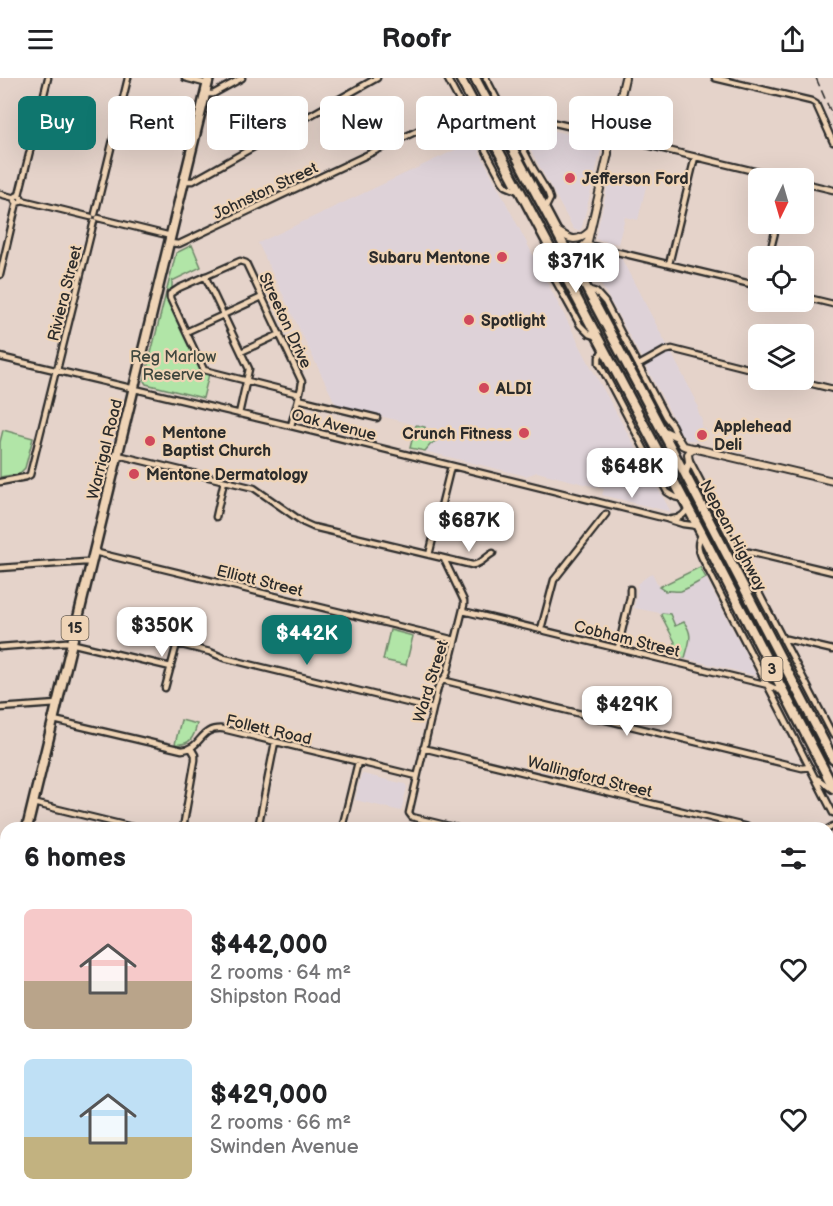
<!DOCTYPE html>
<html lang="en">
<head>
<meta charset="utf-8">
<style>
  body { margin:0; font-family:"Balsamiq Sans",sans-serif; background:#f2f2f2; color:#202124; height:100vh; display:flex; flex-direction:column; font-size:22px; white-space:nowrap }
  * { box-sizing:border-box; margin:0 }
  p { font-size:20px; color:#757577 }
  .icon { flex:none; width:33px; height:33px; fill:none; stroke:currentColor; stroke-width:2; stroke-linecap:round; stroke-linejoin:round }
  .map { position:relative; flex:1; overflow:hidden }
  .side { position:absolute; left:0px; top:744px; width:834px; height:384px; display:flex; flex-direction:column; background:#fff; border-radius:18px 18px 0 0; box-shadow:0 6px 24px #0002 }
  .side>* { flex:none }
  .hud { position:absolute; left:18px; top:18px; width:798px; height:54px; display:flex; gap:12px }
  .needle { width:39px; rotate:185deg }
  .controls { position:absolute; left:748px; top:90px; display:grid; gap:12px }
  .controls a { display:grid; place-items:center; width:66px; height:66px; border-radius:9px; background:#fff; box-shadow:0 6px 24px #0002; font-size:30px }
  .price { position:absolute; translate:-50% -51px; padding:0 14px; border-radius:12px; background:#fff; color:#222; font-size:20px; line-height:39px; filter:drop-shadow(0 2px 3px #0008) }
  .price::after { content:''; position:absolute; left:50%; top:36px; width:18px; height:14px; margin-left:-9px; background:inherit; clip-path:polygon(0 0,100% 0,50% 100%) }
  .price.selected { background:#0f766e; color:#fff }
  ul { padding:0; list-style:none }
  li { display:flex; align-items:center; gap:18px; height:150px; padding:0 24px }
  li span { display:grid; place-items:center; flex:none; width:168px; height:120px; border-radius:9px; color:#555 }
  li>.icon { margin-inline-start:auto }
  span .icon { width:72px; height:72px; fill:#fffc; stroke-width:1 }
  li b { font-size:26px }
  h2 { display:flex; justify-content:space-between; align-items:center; height:72px; padding:0 24px; font-size:26px }
  .chip { padding:0 21px; border-radius:9px; background:#fff; box-shadow:0 6px 24px #0002; font-size:21px; line-height:54px }
  .chip.selected { background:#0f766e; color:#fff }
  header { display:flex; justify-content:space-between; align-items:center; height:78px; padding:0 24px; background:#fff; font-size:27px; font-weight:700 }
  .map>svg:first-child { display:block }
</style>
</head>
<body>
<header><svg class="icon" aria-label="menu" viewBox="0 0 24 24"><path d="M4 6h16M4 12h16M4 18h16"/></svg>Roofr<svg class="icon" aria-label="share" viewBox="0 0 24 24"><path d="M12 15V3M7 8l5-5 5 5M5 13v7h14v-7"/></svg></header>
<div class="map">
<svg width="833" height="1128" viewBox="0 0 833 1128">
  <rect width="100%" height="100%" fill="#e5d3ca"/>
  <filter id="ink" filterUnits="userSpaceOnUse"><feTurbulence type="fractalNoise" baseFrequency=".0167" numOctaves="2"/><feDisplacementMap in="SourceGraphic" scale="12" xChannelSelector="R" yChannelSelector="G"/><feConvolveMatrix kernelMatrix="1 2 1 2 8 2 1 2 1" color-interpolation-filters="sRGB"/></filter>
  <g filter="url(#ink)">
    <path fill="#ded2d8" d="M524,46L603,64L582,149L580,152H575L573,150L519,51L520,48Z
      M474,63L590,287L671,434L602,417L604,411L537,394L526,398L416,371L442,358L416,347L336,327L258,165Z
      M611,95L647,104L638,142L625,139L618,166L595,161Z
      M592,172L620,178L696,322L695,323L699,329L697,330L702,343L701,350L706,351L703,363L687,362L682,357L641,279L589,184Z
      M652,495L659,509L676,513H679L706,500L757,598L671,577L675,564L660,535L634,530L638,511L637,506Z
      M363,696L405,706L407,709L401,733L355,722L361,697Z
      M262,1122H419L418,1128H261Z"/>
    <path fill="#b1e5a7" stroke="#6e8869" stroke-width="1.5" d="M192,167L201,189L172,203V211L168,220L201,291L203,294L209,296L203,320L146,306L144,303L176,175Z
      M416,347L425,349V351L443,358L430,367L425,373L410,370Z
      M3,352L33,360L25,390L19,396L0,399V364Z
      M700,489L706,500C698,504 689,510 681,513C676,514 671,512 665,513L659,509Z
      M662,535L670,536L675,548L684,544C694,558 689,564 685,580L672,577L675,564L661,537Z
      M390,552L413,558L406,587L383,582Z
      M181,642L197,646C194,659 190,668 175,666Z"/>
    <g fill="none" stroke-linecap="round" stroke-linejoin="round">
      <g stroke="#2b2b2b" stroke-width="9">
        <path id="street" d="M185,0L208,6
          M447,0L502,103L506,108L518,113
          M486,0L533,90L548,115L550,121L545,131
          M715,0L811,23L816,26L833,64
          M205,16H213L242,0
          M503,33L594,54L607,60
          M617,58L630,63L783,100
          M184,103H193L377,0
          M804,105L833,112
          M0,116L15,120
          M19,117L48,0
          M14.5 121a3.5 3.5 0 1 1 7 0a3.5 3.5 0 1 1-7 0Z
          M22,122L91,139
          M95,136L128,0
          M98,140L171,158
          M169,165L179,166L474,26
          M588,167L759,208
          M551,173L544,182L580,247L589,256L595,258
          M769,178L777,146
          M669,186L695,79
          M0,197L17,124
          M205,198L249,291L239,336
          M587,211L596,214L605,224L665,338L672,347L678,360
          M804,219L833,226
          M186,254L262,219
          M604,270L599,279V285L667,414L675,419L684,421
          M241,274L280,256
          M0,279L291,348L667,441L683,446L698,448
          M639,287L664,273L672,271L759,293
          M57,292L94,143
          M796,302L833,311
          M298,321L377,340
          M291,348L301,310L302,304L246,185L240,183L179,210L170,216V220L204,292L299,316
          M118,377L254,410L304,445L313,449L472,487C481,487 485,479 493,475
          M689,381L833,657
          M0,404L26,399L30,397L56,292
          M216,439L224,403
          M672,441C680,441 684,436 688,431
          M702,456C696,465 698,471 702,480L833,735
          M94,474L455,562
          M738,476L749,474L833,494
          M429,477L451,388
          M444,481L464,523V527L447,596L438,609L409,735L412,739L457,750
          M0,490L86,484L91,485
          M463,533L768,607L782,614
          M541,551L554,502L606,436
          M783,562L786,561L833,572
          M177,566L210,574L224,580L433,631
          M0,569L66,564L171,589
          M618,570L630,519V511
          M442,602L802,690L810,689
          M165,610L176,569L178,564L180,553
          M0,630L57,626
          M54,642L182,672C203,670 198,649 223,651L417,698
          M423,670L752,750
          M818,701L833,712
          M33,725L136,750
          M183,750L195,682V677L191,670
          M258,750L275,664
          M342,750L358,684
          M828,751L833,748
          M828,841L833,842
          M828,920L833,921
          M0,1048L6,1049
          M828,1049L833,1050
          M0,1125L12,1128
          M75,1128L77,1122
          M179,1128L180,1122
          M425,1128L426,1122
          M492,1128L493,1122
          M602,1128L603,1122"/>
      </g>
      <g stroke="#2b2b2b" stroke-width="10">
        <path id="secondary" d="M607 58a5 5 0 1 1 10 0a5 5 0 1 1-10 0Z
          M611,53L615,43L625,0
          M556,152C569,161 576,166 589,154
          M570,179L578,173L588,163
          M574,187C584,182 588,175 588,163L608,76V62
          M662,352L677,359L682,367L684,368L833,403
          M685,396L689,384L688,376L691,372L696,370
          M0,922L6,924
          M0,930L6,931
          M796,1122L821,1128"/>
      </g>
      <g stroke="#2b2b2b" stroke-width="13">
        <path id="highway" d="M460,0L702,456L833,709
          M475,0L685,396L833,681
          M27,750L209,0
          M0,847L6,831
          M0,874L6,846"/>
      </g>
      <use href="#street" stroke="#efd4b6" stroke-width="4.5"/>
      <use href="#secondary" stroke="#efd4b6" stroke-width="6"/>
      <use href="#highway" stroke="#efd4b6" stroke-width="8"/>
      <path stroke="#2b2b2b" stroke-width="1.5" stroke-dasharray="9 4.5" stroke-linecap="butt" d="M816,0L833,39"/>
    </g>
  </g>
  <g fill="#d1495b" stroke="#efd4b6" stroke-width="2">
    <circle cx="570" cy="100" r="6"/>
    <circle cx="502" cy="179" r="6"/>
    <circle cx="469" cy="242" r="6"/>
    <circle cx="484" cy="310" r="6"/>
    <circle cx="524" cy="355" r="6"/>
    <circle cx="702" cy="357" r="6"/>
    <circle cx="150" cy="363" r="6"/>
    <circle cx="134" cy="396" r="6"/>
  </g>
  <g text-anchor="middle" stroke-width="4.5" stroke-linejoin="round" paint-order="stroke">
    <g fill="#efd4b6" stroke="#665e55" stroke-width="1.5">
      <rect x="61.5" y="538" width="27" height="24" rx="4.5"/>
      <rect x="761.5" y="579" width="21" height="24" rx="4.5"/>
    </g>
    <g font-size="15" font-weight="bold" fill="#2b2b2b">
      <text x="75" y="555">15</text>
      <text x="772" y="596">3</text>
    </g>
    <g font-size="16" font-weight="bold" fill="#2b2b2b" stroke="#efd4b6" text-anchor="start">
      <text x="582" y="106">Jefferson Ford</text>
      <text x="490" y="185" text-anchor="end">Subaru Mentone</text>
      <text x="481" y="248">Spotlight</text>
      <text x="496" y="316">ALDI</text>
      <text x="714" y="354">Applehead<tspan x="714" dy="18">Deli</tspan></text>
      <text x="162" y="360">Mentone<tspan x="162" dy="18">Baptist Church</tspan></text>
      <text x="512" y="361" text-anchor="end">Crunch Fitness</text>
      <text x="146" y="402">Mentone Dermatology</text>
    </g>
    <g font-size="16" fill="#2b2b2b" stroke="#efd4b6">
      <text transform="translate(265 112) rotate(-25)" y="6">Johnston Street</text>
      <text transform="translate(64 215) rotate(-76)" y="6">Riviera Street</text>
      <text transform="translate(286 242) rotate(65)" y="6">Streeton Drive</text>
      <text transform="translate(334 346) rotate(14)" y="6">Oak Avenue</text>
      <text transform="translate(104 371) rotate(-76)" y="6">Warrigal Road</text>
      <text transform="translate(734 457) rotate(62)" y="6">Nepean Highway</text>
      <text transform="translate(260 502) rotate(14)" y="6">Elliott Street</text>
      <text transform="translate(627 560) rotate(14)" y="6">Cobham Street</text>
      <text transform="translate(430 603) rotate(-73)" y="6">Ward Street</text>
      <text transform="translate(269 651) rotate(13)" y="6">Follett Road</text>
      <text transform="translate(590 698) rotate(14)" y="6">Wallingford Street</text>
    </g>
    <g font-size="16" fill="#3f473e" stroke="#efd4b6">
      <text x="173" y="284">Reg Marlow<tspan x="173" dy="18">Reserve</tspan></text>
    </g>
  </g>
</svg>
<div class="controls">
<a><svg class="needle" viewBox="-14 -14 28 28"><path d="M0-13l5 13h-10z" fill="#e53935"/><path d="M0 13l5-13h-10z" fill="#757577"/></svg></a>
<a><svg class="icon" aria-label="locate" viewBox="0 0 24 24"><circle cx="12" cy="12" r="6"/><path d="M12 2v4M12 18v4M2 12h4M18 12h4"/></svg></a>
<a><svg class="icon" aria-label="layers" viewBox="0 0 24 24"><path d="M12 4l9 5-9 5-9-5zM3 14l9 5 9-5"/></svg></a>
</div>
<b class="price" style="left:576px;top:216px">$371K</b>
<b class="price" style="left:632px;top:421px">$648K</b>
<b class="price" style="left:469px;top:475px">$687K</b>
<b class="price" style="left:162px;top:580px">$350K</b>
<b class="price selected" style="left:307px;top:588px">$442K</b>
<b class="price" style="left:627px;top:659px">$429K</b>
<div class="hud">
<a class="chip selected">Buy</a>
<a class="chip">Rent</a>
<a class="chip">Filters</a>
<a class="chip">New</a>
<a class="chip">Apartment</a>
<a class="chip">House</a>
</div>
<section class="side">
<h2>6 homes<svg class="icon" aria-label="filters" viewBox="0 0 24 24"><path d="M4 7h16M4 17h16"/><circle cx="9" cy="7" r="2"/><circle cx="15" cy="17" r="2"/></svg></h2>
<ul>
<li><span style="background:linear-gradient(#f6c9c9 60%,#b9a48a 0)"><svg class="icon" aria-label="home" viewBox="0 0 24 24"><path d="M3 11l9-7 9 7M6 9v11h12V9"/></svg></span><div><b>$442,000</b><p>2 rooms · 64 m²</p><p>Shipston Road</p></div><svg class="icon" aria-label="heart" viewBox="0 0 24 24"><path d="M12 20l-8-8c-3-5 5-10 8-4 3-6 11-1 8 4z"/></svg></li>
<li><span style="background:linear-gradient(#bfe0f5 65%,#c2b280 0)"><svg class="icon" aria-label="home" viewBox="0 0 24 24"><path d="M3 11l9-7 9 7M6 9v11h12V9"/></svg></span><div><b>$429,000</b><p>2 rooms · 66 m²</p><p>Swinden Avenue</p></div><svg class="icon" aria-label="heart" viewBox="0 0 24 24"><path d="M12 20l-8-8c-3-5 5-10 8-4 3-6 11-1 8 4z"/></svg></li>
</ul>
</section>
</div>
</body>
</html>
